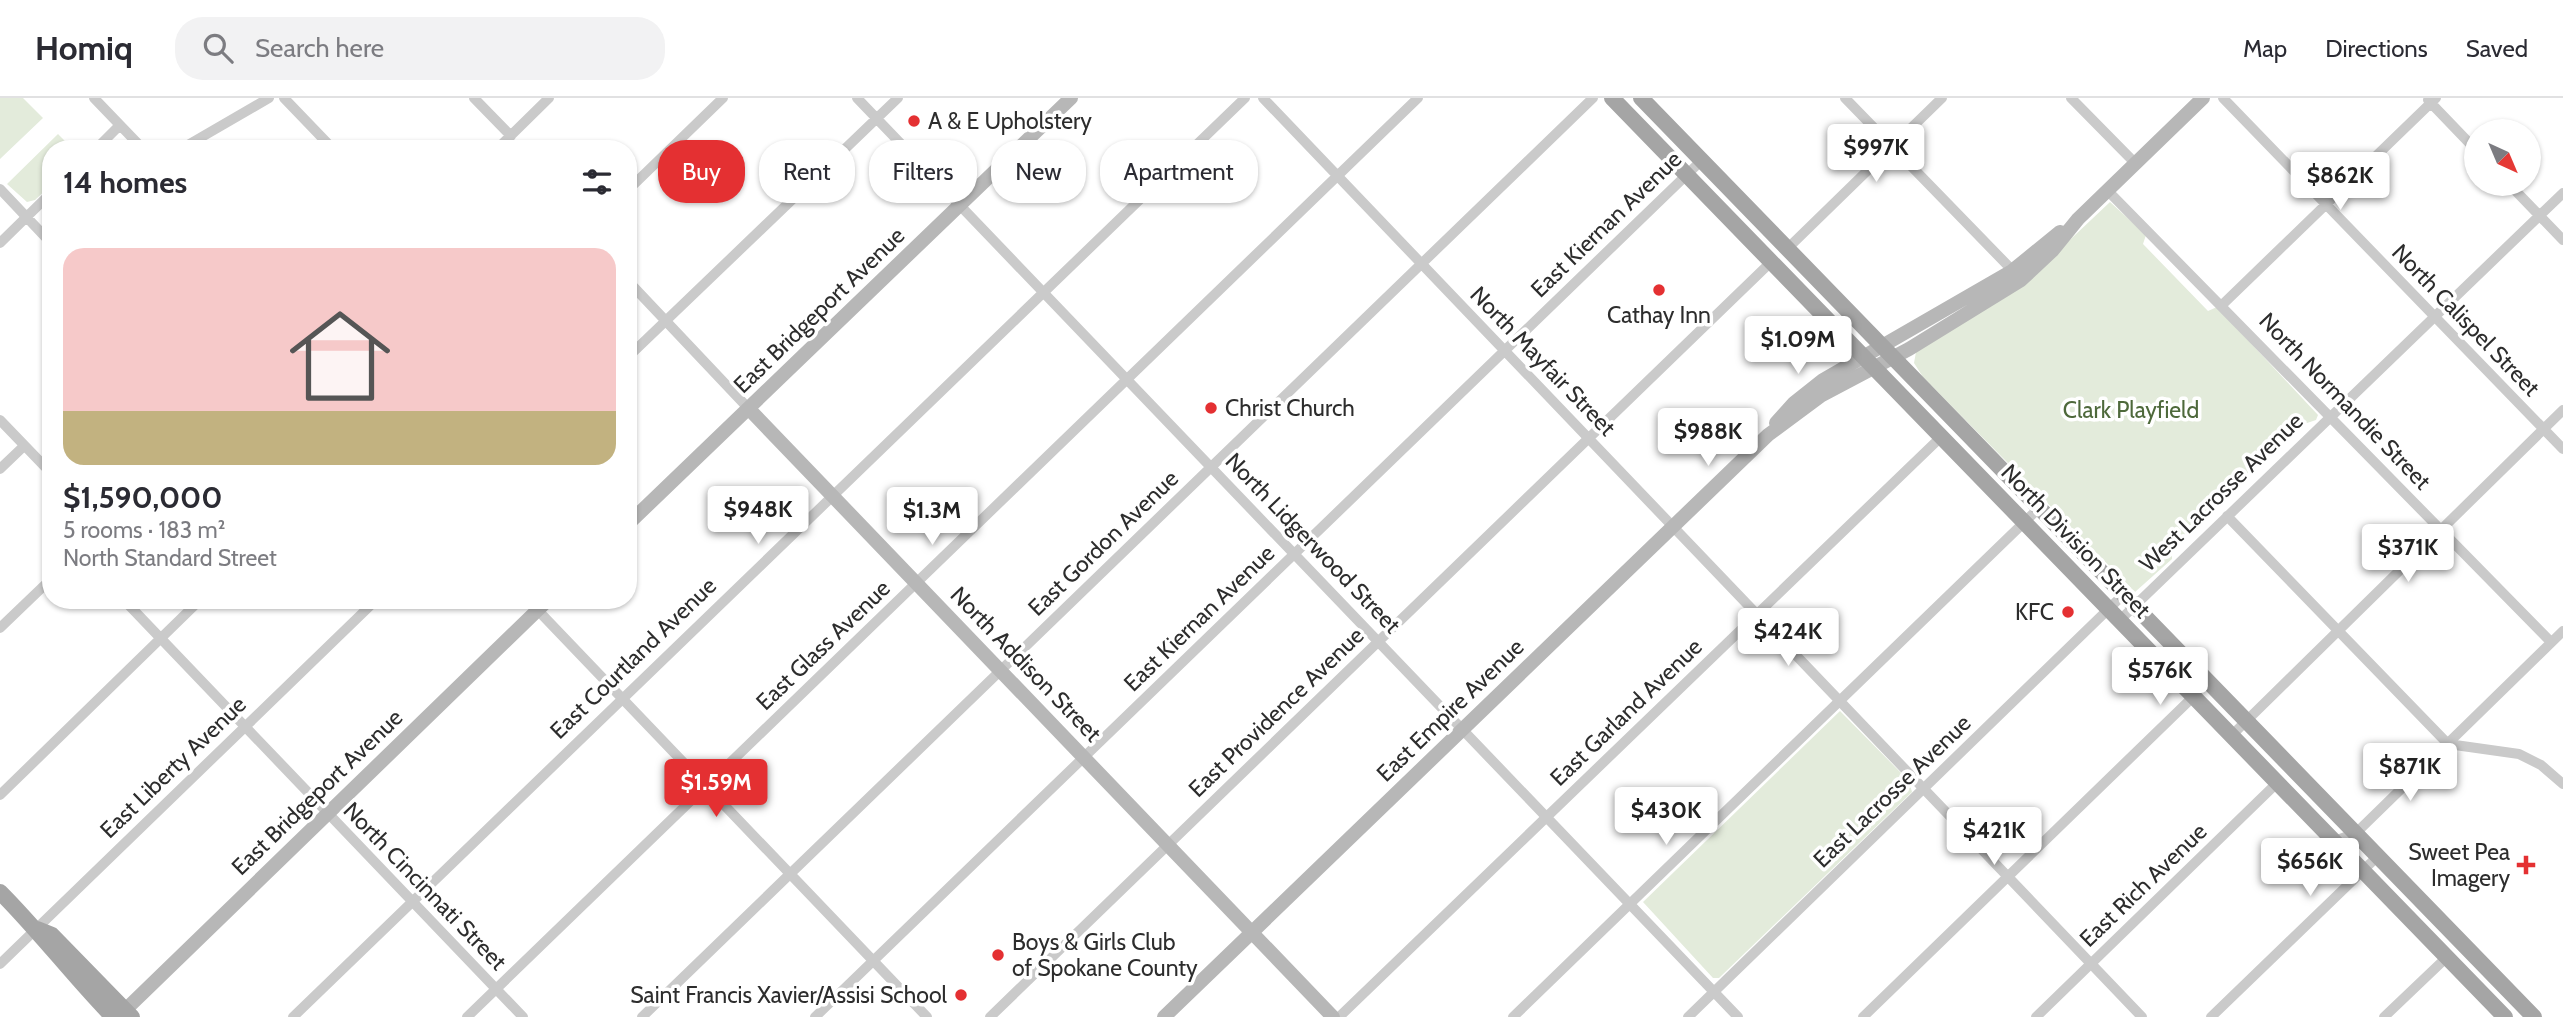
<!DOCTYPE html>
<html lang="en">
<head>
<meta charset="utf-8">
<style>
  body { margin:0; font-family:Cabin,sans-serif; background:#f2f2f3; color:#2b2b33; height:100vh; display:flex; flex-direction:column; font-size:26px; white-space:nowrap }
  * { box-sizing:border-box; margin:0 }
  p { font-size:23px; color:#7c7c81 }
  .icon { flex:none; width:38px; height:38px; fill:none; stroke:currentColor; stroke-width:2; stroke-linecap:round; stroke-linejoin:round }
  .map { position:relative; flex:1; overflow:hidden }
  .panel { position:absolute; left:42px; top:42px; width:595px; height:469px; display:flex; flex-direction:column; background:#fff; border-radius:28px; box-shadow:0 2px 5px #0004 }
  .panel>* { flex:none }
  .guide { position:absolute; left:658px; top:42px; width:665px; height:63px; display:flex; gap:14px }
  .needle { width:46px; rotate:136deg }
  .fabs { position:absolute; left:2464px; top:21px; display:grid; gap:14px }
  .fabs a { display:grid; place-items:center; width:77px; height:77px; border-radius:50%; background:#fff; box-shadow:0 2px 5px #0004; font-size:35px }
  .price { position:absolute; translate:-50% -60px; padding:0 16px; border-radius:7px; background:#fff; color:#222; font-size:23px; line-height:46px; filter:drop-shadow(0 2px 4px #0008) }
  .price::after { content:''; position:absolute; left:50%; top:42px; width:21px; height:16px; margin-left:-10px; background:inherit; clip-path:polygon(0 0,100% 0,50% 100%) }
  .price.current { background:#e43032; color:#fff }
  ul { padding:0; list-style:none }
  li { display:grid; align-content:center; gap:14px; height:371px; padding:0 21px }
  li+li { border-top:2px solid #e1e1e2 }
  li span { display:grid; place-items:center; height:217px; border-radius:21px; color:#555 }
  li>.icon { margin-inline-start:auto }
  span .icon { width:126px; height:126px; fill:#fffc; stroke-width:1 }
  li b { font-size:30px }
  h2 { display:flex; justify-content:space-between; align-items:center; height:84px; padding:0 21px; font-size:30px }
  .chip { padding:0 24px; border-radius:28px; background:#fff; box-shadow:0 2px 5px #0004; font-size:24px; line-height:63px }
  .chip.current { background:#e43032; color:#fff }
  header { display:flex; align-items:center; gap:42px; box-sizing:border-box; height:98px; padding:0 35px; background:#fff; border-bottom:2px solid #e1e1e2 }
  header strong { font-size:33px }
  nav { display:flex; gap:38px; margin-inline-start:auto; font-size:24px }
  .search { width:490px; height:63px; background:#f2f2f3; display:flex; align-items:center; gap:18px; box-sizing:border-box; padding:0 24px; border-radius:28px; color:#7c7c81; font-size:26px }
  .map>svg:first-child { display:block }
</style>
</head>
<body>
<header>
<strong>Homiq</strong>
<div class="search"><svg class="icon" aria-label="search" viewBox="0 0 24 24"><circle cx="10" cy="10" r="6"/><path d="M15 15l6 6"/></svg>Search here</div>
<nav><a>Map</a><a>Directions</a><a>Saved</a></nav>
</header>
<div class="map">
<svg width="2563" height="919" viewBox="0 0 2563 919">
  <rect width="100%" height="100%" fill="#fff"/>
  <path fill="#e3ebdb" d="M0,0H23L43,20L0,61Z
    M58,36L73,51H51V87L35,102L27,104L7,86Z
    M2110,104L2146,137L2143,146L2208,213L2217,209L2318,317L2316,322L2295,329L2172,449V461L2135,494L1923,279L1914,265L1916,254L2037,173Z
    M1840,613L1909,683L1912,694L1719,880H1713L1643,804Z"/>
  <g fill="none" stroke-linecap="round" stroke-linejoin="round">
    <path stroke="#cacaca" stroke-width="10" d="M94,0L143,51
      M284,0L333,51
      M474,0L511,38
      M857,0L1738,919
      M1263,0L2142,919
      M1845,0L2016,176
      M2071,0L2135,65
      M2223,0L2563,351
      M2428,2L2476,52
      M96,51L120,27
      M181,51L269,0
      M497,51L549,0
      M2509,86L2563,142
      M0,91L51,145
      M628,92L723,0
      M2107,92L2551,544
      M0,145L51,95
      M1788,150L1942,0
      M628,183L749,311
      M2222,207L2436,0
      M628,259L898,0
      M0,322L51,375
      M0,371L24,348
      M2227,418L2448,646L2519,656L2541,667L2563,686
      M124,502L523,919
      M528,502L927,919
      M2121,521L2563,95
      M0,530L51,481
      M2232,637L2563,312
      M0,697L200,502
      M2335,743L2356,735L2563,533
      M0,866L376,502
      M293,919L1245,0
      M467,919L1418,0
      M642,919L1593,0
      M815,919L1702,62
      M990,919L1772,163
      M1339,919L1942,338
      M1513,919L2040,409
      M1688,919L2124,496
      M1863,919L2194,598
      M2036,919L2278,684
      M2211,919L2378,758
      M2384,919L2447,859"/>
    <path stroke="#b7b7b7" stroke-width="14" d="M749,311L1333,919
      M1776,325L1794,305L1823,282L2012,173L2060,134
      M628,426L1071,0
      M119,918L548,502
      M1164,919L1768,337L1822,297L1909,251L2021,182L2052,153L2078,121L2203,0"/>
    <path stroke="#a5a5a5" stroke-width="16" d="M1612,0L2505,919
      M1641,0L2534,919
      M0,794C40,834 73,878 113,919
      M37,831L52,837L132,919"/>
  </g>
  <g fill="#e43032" stroke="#fff" stroke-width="2.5">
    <circle cx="914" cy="23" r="7"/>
    <circle cx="1659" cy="192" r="7"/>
    <circle cx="1211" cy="310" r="7"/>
    <circle cx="2068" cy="514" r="7"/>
    <path d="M2522.5 756.5h7v7h7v7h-7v7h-7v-7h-7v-7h7z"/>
    <circle cx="998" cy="857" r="7"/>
    <circle cx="961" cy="897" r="7"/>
  </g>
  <g text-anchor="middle" stroke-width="7" stroke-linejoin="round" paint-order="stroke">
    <g font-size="23" fill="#2d2d2d" stroke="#fff" text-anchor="start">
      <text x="928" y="31">A &amp; E Upholstery</text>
      <text x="1659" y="225" text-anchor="middle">Cathay Inn</text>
      <text x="1225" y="318">Christ Church</text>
      <text x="2054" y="522" text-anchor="end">KFC</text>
      <text x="2510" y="762" text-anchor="end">Sweet Pea<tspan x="2510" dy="26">Imagery</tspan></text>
      <text x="1012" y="852">Boys &amp; Girls Club<tspan x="1012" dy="26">of Spokane County</tspan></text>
      <text x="947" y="905" text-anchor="end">Saint Francis Xavier/Assisi School</text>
    </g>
    <g font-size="23" fill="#2d2d2d" stroke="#fff">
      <text transform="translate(1606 126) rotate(-44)" y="8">East Kiernan Avenue</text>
      <text transform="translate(819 212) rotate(-44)" y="8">East Bridgeport Avenue</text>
      <text transform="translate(2466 222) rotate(46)" y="8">North Calispel Street</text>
      <text transform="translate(1543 263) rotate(46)" y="8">North Mayfair Street</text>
      <text transform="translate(2345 303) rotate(46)" y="8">North Normandie Street</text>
      <text transform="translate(2221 394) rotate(-44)" y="8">West Lacrosse Avenue</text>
      <text transform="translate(2076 443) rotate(46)" y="8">North Division Street</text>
      <text transform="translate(1103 445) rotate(-44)" y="8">East Gordon Avenue</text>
      <text transform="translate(1313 445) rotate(46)" y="8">North Lidgerwood Street</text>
      <text transform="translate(1199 520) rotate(-44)" y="8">East Kiernan Avenue</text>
      <text transform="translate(823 547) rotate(-44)" y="8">East Glass Avenue</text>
      <text transform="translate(633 560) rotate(-44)" y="8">East Courtland Avenue</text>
      <text transform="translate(1026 566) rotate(46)" y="8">North Addison Street</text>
      <text transform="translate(1450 612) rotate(-44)" y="8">East Empire Avenue</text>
      <text transform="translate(1276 614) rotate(-44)" y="8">East Providence Avenue</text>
      <text transform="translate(1626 614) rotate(-44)" y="8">East Garland Avenue</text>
      <text transform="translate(173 669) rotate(-44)" y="8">East Liberty Avenue</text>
      <text transform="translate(1892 693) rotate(-44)" y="8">East Lacrosse Avenue</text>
      <text transform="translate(317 694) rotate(-44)" y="8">East Bridgeport Avenue</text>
      <text transform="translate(2143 787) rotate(-44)" y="8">East Rich Avenue</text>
      <text transform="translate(425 788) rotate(46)" y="8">North Cincinnati Street</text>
    </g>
    <g font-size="23" fill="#4e693b" stroke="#fff">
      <text x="2131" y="320">Clark Playfield</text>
    </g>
  </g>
</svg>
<div class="fabs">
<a><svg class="needle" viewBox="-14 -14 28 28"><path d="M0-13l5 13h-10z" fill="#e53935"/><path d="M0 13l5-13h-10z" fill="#7c7c81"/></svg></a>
</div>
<b class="price" style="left:1876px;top:86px">$997K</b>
<b class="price" style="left:2340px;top:114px">$862K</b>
<b class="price" style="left:1798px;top:278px">$1.09M</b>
<b class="price" style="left:1708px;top:370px">$988K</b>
<b class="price" style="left:758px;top:448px">$948K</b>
<b class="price" style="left:932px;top:449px">$1.3M</b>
<b class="price" style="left:2408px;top:486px">$371K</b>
<b class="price" style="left:1788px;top:570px">$424K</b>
<b class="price" style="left:2160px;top:609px">$576K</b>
<b class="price" style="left:2410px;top:705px">$871K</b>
<b class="price current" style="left:716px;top:721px">$1.59M</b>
<b class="price" style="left:1666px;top:749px">$430K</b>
<b class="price" style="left:1994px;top:769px">$421K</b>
<b class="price" style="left:2310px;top:800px">$656K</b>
<div class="guide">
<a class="chip current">Buy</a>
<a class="chip">Rent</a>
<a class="chip">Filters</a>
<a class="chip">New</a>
<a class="chip">Apartment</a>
</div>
<section class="panel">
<h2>14 homes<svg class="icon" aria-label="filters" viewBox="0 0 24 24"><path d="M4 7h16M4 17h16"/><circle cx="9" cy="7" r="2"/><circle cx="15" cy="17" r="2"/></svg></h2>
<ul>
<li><span style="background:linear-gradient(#f6c9c9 75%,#c2b280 0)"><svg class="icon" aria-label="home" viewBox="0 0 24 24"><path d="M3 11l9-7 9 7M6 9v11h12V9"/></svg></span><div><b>$1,590,000</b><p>5 rooms · 183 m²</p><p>North Standard Street</p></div></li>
</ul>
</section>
</div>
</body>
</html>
